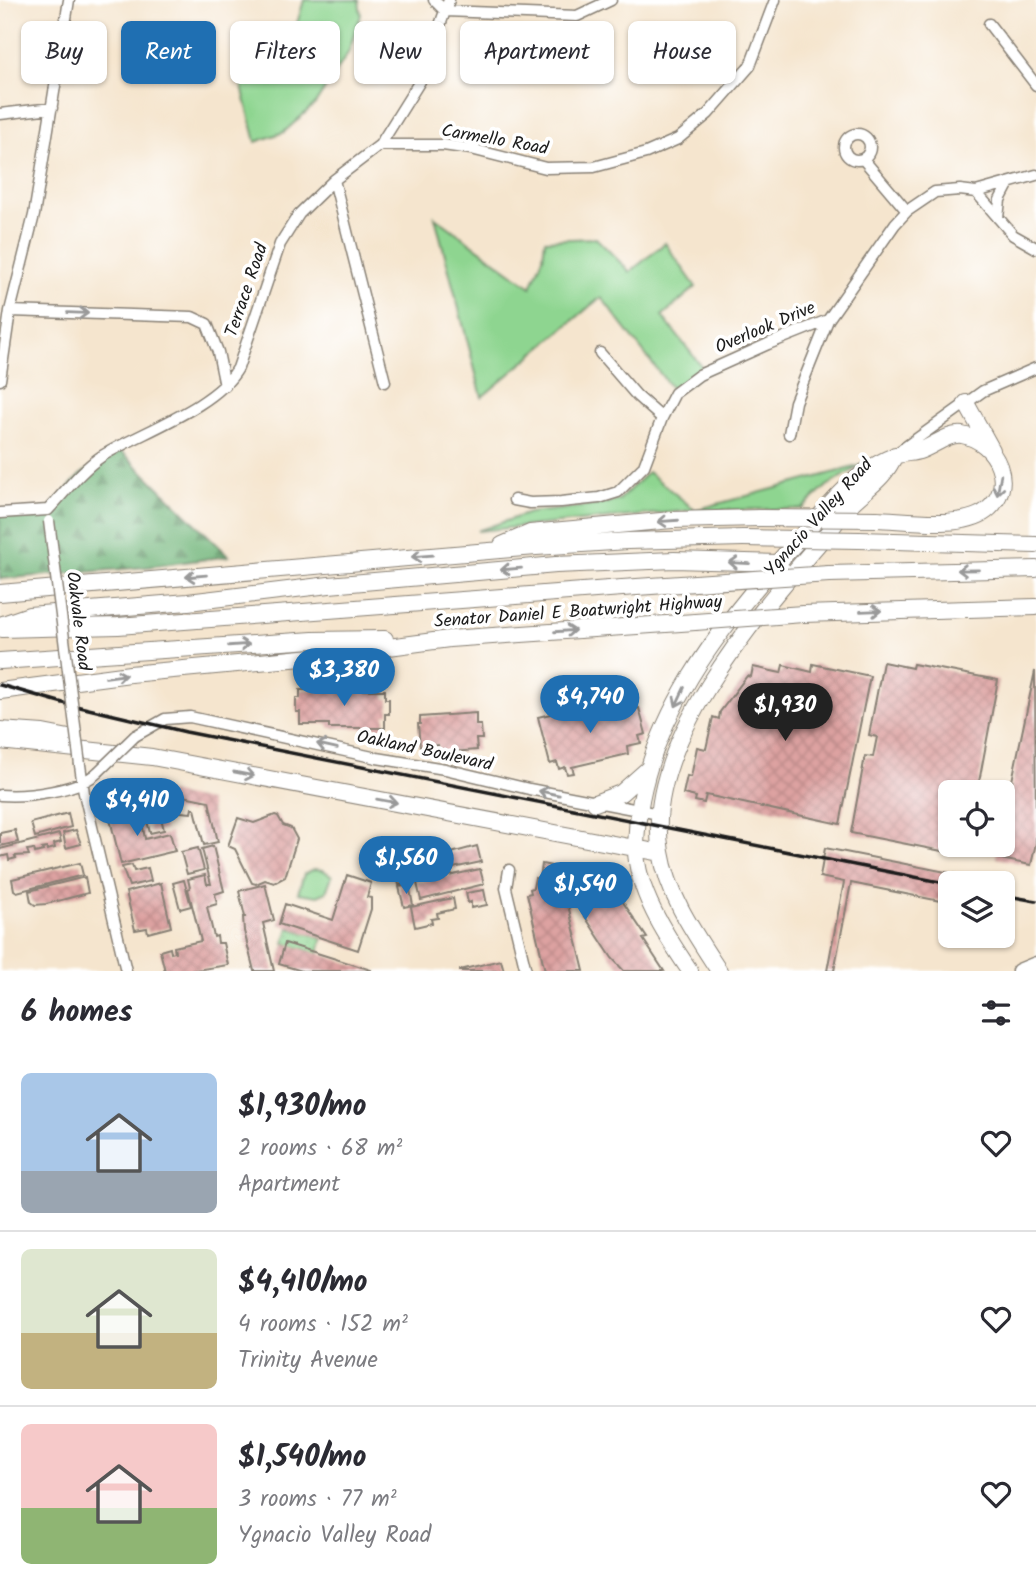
<!DOCTYPE html>
<html lang="en">
<head>
<meta charset="utf-8">
<style>
  body { margin:0; font-family:Kalam,sans-serif; background:#f7f7f7; color:#2b2b33; height:100vh; display:flex; flex-direction:column; font-size:26px; white-space:nowrap }
  * { box-sizing:border-box; margin:0 }
  p { font-size:23px; color:#7c7c81 }
  .icon { flex:none; width:38px; height:38px; fill:none; stroke:currentColor; stroke-width:2; stroke-linecap:round; stroke-linejoin:round }
  .map { position:relative; height:971px; overflow:hidden }
  .details { display:flex; flex-direction:column; background:#fff; flex:1 }
  .details>* { flex:none }
  .guide { position:absolute; left:21px; top:21px; width:994px; height:63px; display:flex; gap:14px }
  .controls { position:absolute; left:938px; top:780px; display:grid; gap:14px }
  .controls a { display:grid; place-items:center; width:77px; height:77px; border-radius:10px; background:#fff; box-shadow:0 2px 5px #0004; font-size:35px }
  .price { position:absolute; translate:-50% -60px; padding:0 16px; border-radius:24px; background:#1f6fb2; color:#fff; font-size:23px; line-height:46px; filter:drop-shadow(0 2px 4px #0008) }
  .price::after { content:''; position:absolute; left:50%; top:42px; width:21px; height:16px; margin-left:-10px; background:inherit; clip-path:polygon(0 0,100% 0,50% 100%) }
  .price.active { background:#222; color:#fff }
  ul { padding:0; list-style:none }
  li { display:flex; align-items:center; gap:21px; height:175px; padding:0 21px }
  li+li { border-top:2px solid #e1e1e2 }
  li span { display:grid; place-items:center; flex:none; width:196px; height:140px; border-radius:10px; color:#555 }
  li>.icon { margin-inline-start:auto }
  span .icon { width:84px; height:84px; fill:#fffc; stroke-width:1 }
  li b { font-size:30px }
  h2 { display:flex; justify-content:space-between; align-items:center; height:84px; padding:0 21px; font-size:30px }
  .chip { padding:0 24px; border-radius:10px; background:#fff; box-shadow:0 2px 5px #0004; font-size:24px; line-height:63px }
  .chip.active { background:#1f6fb2; color:#fff }
  .map>svg:first-child { display:block }
</style>
</head>
<body>
<div class="map">
<svg width="1036" height="971" viewBox="0 0 1036 971">
  <defs>
    <pattern id="forest-firs" width="22" height="20" patternUnits="userSpaceOnUse" patternTransform="scale(1.75)"><rect width="22" height="20" fill="#72b67a"/><path d="M5 1l3.5 6h-7zM16 11l3.5 6h-7z" fill="#5d9363"/></pattern>
    <pattern id="park-dots" width="8" height="8" patternUnits="userSpaceOnUse" patternTransform="scale(1.75)"><rect width="8" height="8" fill="#8ed590"/><path d="M2 2h.1M6 6h.1" fill="none" stroke="#7ab67c" stroke-width="1.8" stroke-linecap="round"/></pattern>
    <pattern id="building-cross-hatch" width="8" height="8" patternUnits="userSpaceOnUse" patternTransform="scale(1.75)"><rect width="8" height="8" fill="#dda2a1"/><path d="M0 0l8 8M0 8l8-8" fill="none" stroke="#bd8b8a"/></pattern>
  </defs>
  <rect width="100%" height="100%" fill="#fff"/>
  <filter id="ink" filterUnits="userSpaceOnUse"><feTurbulence type="fractalNoise" baseFrequency=".0143" numOctaves="2"/><feDisplacementMap in="SourceGraphic" scale="14" xChannelSelector="R" yChannelSelector="G"/><feConvolveMatrix kernelMatrix="1 2 1 2 8 2 1 2 1" color-interpolation-filters="sRGB"/></filter>
  <filter id="wash" filterUnits="userSpaceOnUse"><feTurbulence type="fractalNoise" baseFrequency=".00686" numOctaves="4" result="noise"/><feDisplacementMap in="SourceGraphic" scale="28" xChannelSelector="R" yChannelSelector="G"/><feGaussianBlur stdDeviation="1.57" result="paint"/><feColorMatrix in="noise" values="0 0 0 0 0 0 0 0 0 0 0 0 0 0 0 0 0 1.4 0 .05"/><feComposite in="paint" operator="in"/></filter>
  <g filter="url(#wash)">
    <rect width="100%" height="100%" fill="#f5e5ce"/>
    <path fill="#8ed590" stroke="#557856" stroke-width="2" d="M304,0H359L361,15L348,53L315,104L284,132L256,142L237,67L289,50Z
      M435,217L531,287L543,257L545,240L596,238L630,272L665,243L696,287L662,316L706,372L675,393L601,297L482,397Z
      M862,465L827,486L802,509L695,510L477,531L529,513L598,505L619,500L648,472L695,510Z
      M314,869L323,870L332,876L326,892L318,896L298,893L304,874Z"/>
    <path fill="url(#forest-firs)" stroke="#47694b" stroke-width="2" d="M118,448L229,556L147,567L0,579V515L48,510L80,475Z"/>
    <path fill="url(#park-dots)" stroke="#557856" stroke-width="2" d="M289,928L323,938L318,954L284,943Z"/>
    <g id="blocks">
      <path fill="url(#building-cross-hatch)" d="M883,662L912,668L913,664L998,680L977,793H950V845H958L957,854L851,833L865,756L873,757L877,737L869,735Z
        M813,664L870,676L840,824L706,795L704,803L695,801L696,797L683,794L687,776L691,777L697,747L706,749L713,717L719,719L720,712L747,676L751,677L753,667L781,673L783,665L812,672Z
        M1035,671L1036,843L1031,865L996,858L998,845H1003V824Z
        M300,690H385V699H389V714H385V728H329V724H300V712H296V698H300Z
        M610,705L611,709L625,706L626,711L639,708L646,734L639,736L641,743L627,746L628,754L572,767L574,773L567,774L565,767L559,769L557,762L550,764L538,717L567,710L568,715Z
        M476,713V725H481L482,739H476L477,750L439,753L438,745L420,747L418,724H420V717Z
        M133,786L209,801L218,842L204,845L195,809L192,808L191,813L159,810L164,830L150,833L143,804L130,802Z
        M140,810L145,839L170,833L175,851L121,864L109,815Z
        M68,813L71,827L35,837L31,823Z
        M275,815L278,816L283,825L291,828L297,839L285,877L274,883L265,880L256,884L252,883L235,849L228,846L238,818L254,823Z
        M15,830L18,842L0,846V833Z
        M76,830L81,844L66,848L63,833Z
        M59,834L61,842L54,844L55,848L47,850V848L42,849L43,851L35,853L34,849L27,850L29,855L15,856L16,858L9,860L8,855L0,857V849Z
        M213,846L224,891L215,894L217,904L207,907L214,937L217,936L218,943H223L228,965L190,971H165L160,951L170,948L171,953L175,952L174,947L201,941L188,889L190,888L188,879L205,875L207,884H211L202,849Z
        M477,846L481,862L430,873L428,868L420,870L418,862Z
        M198,848L204,870L187,874L181,852Z
        M825,848L956,874L954,884H950V903L851,883L834,971H827L844,882L820,877Z
        M403,859L409,882L399,885L393,862Z
        M80,863L83,875L17,892L14,890L12,879Z
        M542,864L595,875L598,878L604,874L647,938L643,939L664,971H624L612,958L580,909L582,894L567,891L566,897L584,971H545L527,894L531,893L530,889L533,888L535,878L540,879Z
        M132,865L134,871L148,868L151,881L129,886L122,867Z
        M480,869L484,884L421,900L417,883Z
        M347,875L371,883L367,897L371,898V909L358,950L279,924L285,904L333,920Z
        M85,877L88,893L46,904L35,905L31,902L29,891Z
        M184,880L191,906L180,909L173,883Z
        M161,883L171,927L148,933L147,928L135,930L126,892Z
        M265,884L274,920L263,923L274,971H254L244,931L243,917H245L239,891Z
        M409,885L413,905L404,907L399,887Z
        M484,890L487,905L471,908V902L468,903L466,893Z
        M453,898L455,909L437,913L438,918L431,919L432,923L415,927L411,907Z
        M285,943L371,970V971H302L279,964Z
        M501,960L504,971H460V970Z"/>
    </g>
  </g>
  <g filter="url(#ink)">
    <use href="#blocks" fill-opacity="0" stroke="#888075" stroke-width="2"/>
    <g fill="none" stroke-linecap="round" stroke-linejoin="round">
      <g stroke="#888075" stroke-width="13">
        <path id="minor" d="M434,0L445,11L577,16L611,0
          M989,24L1036,85
          M0,114L52,108
          M844 147a13 13 0 1 1 26 0a13 13 0 1 1-26 0Z
          M380,145H443L471,149L546,168L594,167L646,153L678,139L708,114L750,66L775,0
          M863,159L907,211
          M334,180L385,382
          M976,192L1013,235L1036,248
          M998,218L1000,200L1009,183
          M10,311L192,317L207,324L218,352L225,386
          M600,353L637,396L662,418
          M0,380L10,311L34,215L69,0
          M789,434L795,402L828,320
          M897,453L983,391L1036,368
          M514,500L530,503L561,502L599,498L618,492L644,466L662,418L675,393L699,375L768,344L828,320L895,224L907,211L935,192L960,190L976,192L1036,175
          M48,510C65,492 81,470 102,456C141,432 216,407 238,368L280,244L299,214L334,180L380,145L420,81L449,0
          M0,513L48,510
          M135,736L165,719L190,717L377,758L445,769L529,789L659,814
          M80,765L84,793L126,971
          M0,795C27,797 78,791 98,772
          M509,870L506,888L526,971"/>
      </g>
      <g stroke="#888075" stroke-width="17">
        <path id="major" d="M1019,971L1036,964"/>
      </g>
      <g stroke="#888075" stroke-width="18">
        <path id="highway" d="M966,403L992,450
          M859,540L1036,545
          M502,545L530,533L672,520L760,518
          M829,574L1036,569
          M0,593L536,547L628,541L743,538
          M803,614L1036,607
          M0,625L29,615L188,602L329,585L556,565L674,560L777,563L784,572L779,589
          M2,629L118,626L622,588
          M0,661L313,640L385,639
          M0,691L130,674L313,657L449,639L695,622
          M0,730L43,733L74,739
          M0,741L152,757L661,853
          M595,803L621,793L648,769
          M690,971C667,937 635,889 636,846C639,724 723,621 802,536C823,513 844,486 869,469C877,464 888,457 898,455C904,453 912,453 919,451C933,447 947,433 962,435C997,441 1018,487 986,511C962,529 907,520 877,519
          M719,971C695,934 668,896 661,852C641,745 760,611 826,535C835,524 843,512 853,502C871,485 884,479 895,455"/>
      </g>
      <use href="#minor" stroke="#fff" stroke-width="10"/>
      <use href="#major" stroke="#fff" stroke-width="14"/>
      <use href="#highway" stroke="#fff" stroke-width="16"/>
      <path stroke="#1c1c1c" stroke-width="3.5" d="M0,685L63,703L186,732L950,884
        M1003,895L1036,901"/>
      <g stroke="#888075" stroke-width="13" stroke-linecap="butt">
        <path id="minor-bridge" d="M49,521L80,765
          M98,772L135,736"/>
      </g>
      <g stroke="#888075" stroke-width="18" stroke-linecap="butt">
        <path id="highway-bridge" d="M760,518L877,519
          M743,538L859,540
          M622,588L829,574
          M695,622L803,614"/>
      </g>
      <use href="#minor-bridge" stroke="#fff" stroke-width="10"/>
      <use href="#highway-bridge" stroke="#fff" stroke-width="16"/>
    </g>
    <defs><path id="oneway-shaft" d="M-6 0H5M1.5-3L5.5 0L1.5 3" fill="none" stroke-width="1.6" stroke-linecap="round" stroke-linejoin="round" transform="scale(1.75)"/></defs>
    <g stroke="#999">
      <use href="#oneway-shaft" transform="translate(78 313) rotate(2)"/>
      <use href="#oneway-shaft" transform="translate(999 485) rotate(100)"/>
      <use href="#oneway-shaft" transform="translate(668 521) rotate(176)"/>
      <use href="#oneway-shaft" transform="translate(422 556) rotate(175)"/>
      <use href="#oneway-shaft" transform="translate(739 563) rotate(-177)"/>
      <use href="#oneway-shaft" transform="translate(511 569) rotate(175)"/>
      <use href="#oneway-shaft" transform="translate(968 570) rotate(179)"/>
      <use href="#oneway-shaft" transform="translate(196 576) rotate(175)"/>
      <use href="#oneway-shaft" transform="translate(871 611) rotate(-2)"/>
      <use href="#oneway-shaft" transform="translate(565 631) rotate(-4)"/>
      <use href="#oneway-shaft" transform="translate(239 645) rotate(-4)"/>
      <use href="#oneway-shaft" transform="translate(116 676) rotate(-8)"/>
      <use href="#oneway-shaft" transform="translate(680 697) rotate(115)"/>
      <use href="#oneway-shaft" transform="translate(327 746) rotate(-167)"/>
      <use href="#oneway-shaft" transform="translate(244 774) rotate(11)"/>
      <use href="#oneway-shaft" transform="translate(549 793) rotate(-168)"/>
      <use href="#oneway-shaft" transform="translate(387 801) rotate(10)"/>
    </g>
  </g>
  <g text-anchor="middle" stroke-width="7" stroke-linejoin="round" paint-order="stroke">
    <g font-size="18" fill="#1c1c1c" stroke="#fff">
      <text transform="translate(495 139) rotate(10)" y="6">Carmello Road</text>
      <text transform="translate(246 290) rotate(-71)" y="6">Terrace Road</text>
      <text transform="translate(765 327) rotate(-23)" y="6">Overlook Drive</text>
      <text transform="translate(818 517) rotate(-48)" y="6">Ygnacio Valley Road</text>
      <text transform="translate(578 611) rotate(-4)" y="6">Senator Daniel E Boatwright Highway</text>
      <text transform="translate(79 621) rotate(83)" y="6">Oakvale Road</text>
      <text transform="translate(425 750) rotate(12)" y="6">Oakland Boulevard</text>
    </g>
  </g>
</svg>
<div class="controls">
<a><svg class="icon" aria-label="locate" viewBox="0 0 24 24"><circle cx="12" cy="12" r="6"/><path d="M12 2v4M12 18v4M2 12h4M18 12h4"/></svg></a>
<a><svg class="icon" aria-label="layers" viewBox="0 0 24 24"><path d="M12 4l9 5-9 5-9-5zM3 14l9 5 9-5"/></svg></a>
</div>
<b class="price" style="left:344px;top:708px">$3,380</b>
<b class="price" style="left:590px;top:735px">$4,740</b>
<b class="price active" style="left:785px;top:743px">$1,930</b>
<b class="price" style="left:137px;top:838px">$4,410</b>
<b class="price" style="left:406px;top:896px">$1,560</b>
<b class="price" style="left:585px;top:922px">$1,540</b>
<div class="guide">
<a class="chip">Buy</a>
<a class="chip active">Rent</a>
<a class="chip">Filters</a>
<a class="chip">New</a>
<a class="chip">Apartment</a>
<a class="chip">House</a>
</div>
</div>
<section class="details">
<h2>6 homes<svg class="icon" aria-label="filters" viewBox="0 0 24 24"><path d="M4 7h16M4 17h16"/><circle cx="9" cy="7" r="2"/><circle cx="15" cy="17" r="2"/></svg></h2>
<ul>
<li><span style="background:linear-gradient(#a9c7e8 70%,#9aa5b1 0)"><svg class="icon" aria-label="home" viewBox="0 0 24 24"><path d="M3 11l9-7 9 7M6 9v11h12V9"/></svg></span><div><b>$1,930/mo</b><p>2 rooms · 68 m²</p><p>Apartment</p></div><svg class="icon" aria-label="heart" viewBox="0 0 24 24"><path d="M12 20l-8-8c-3-5 5-10 8-4 3-6 11-1 8 4z"/></svg></li>
<li><span style="background:linear-gradient(#dfe7d0 60%,#c2b280 0)"><svg class="icon" aria-label="home" viewBox="0 0 24 24"><path d="M3 11l9-7 9 7M6 9v11h12V9"/></svg></span><div><b>$4,410/mo</b><p>4 rooms · 152 m²</p><p>Trinity Avenue</p></div><svg class="icon" aria-label="heart" viewBox="0 0 24 24"><path d="M12 20l-8-8c-3-5 5-10 8-4 3-6 11-1 8 4z"/></svg></li>
<li><span style="background:linear-gradient(#f6c9c9 60%,#8fb573 0)"><svg class="icon" aria-label="home" viewBox="0 0 24 24"><path d="M3 11l9-7 9 7M6 9v11h12V9"/></svg></span><div><b>$1,540/mo</b><p>3 rooms · 77 m²</p><p>Ygnacio Valley Road</p></div><svg class="icon" aria-label="heart" viewBox="0 0 24 24"><path d="M12 20l-8-8c-3-5 5-10 8-4 3-6 11-1 8 4z"/></svg></li>
</ul>
</section>
</body>
</html>
